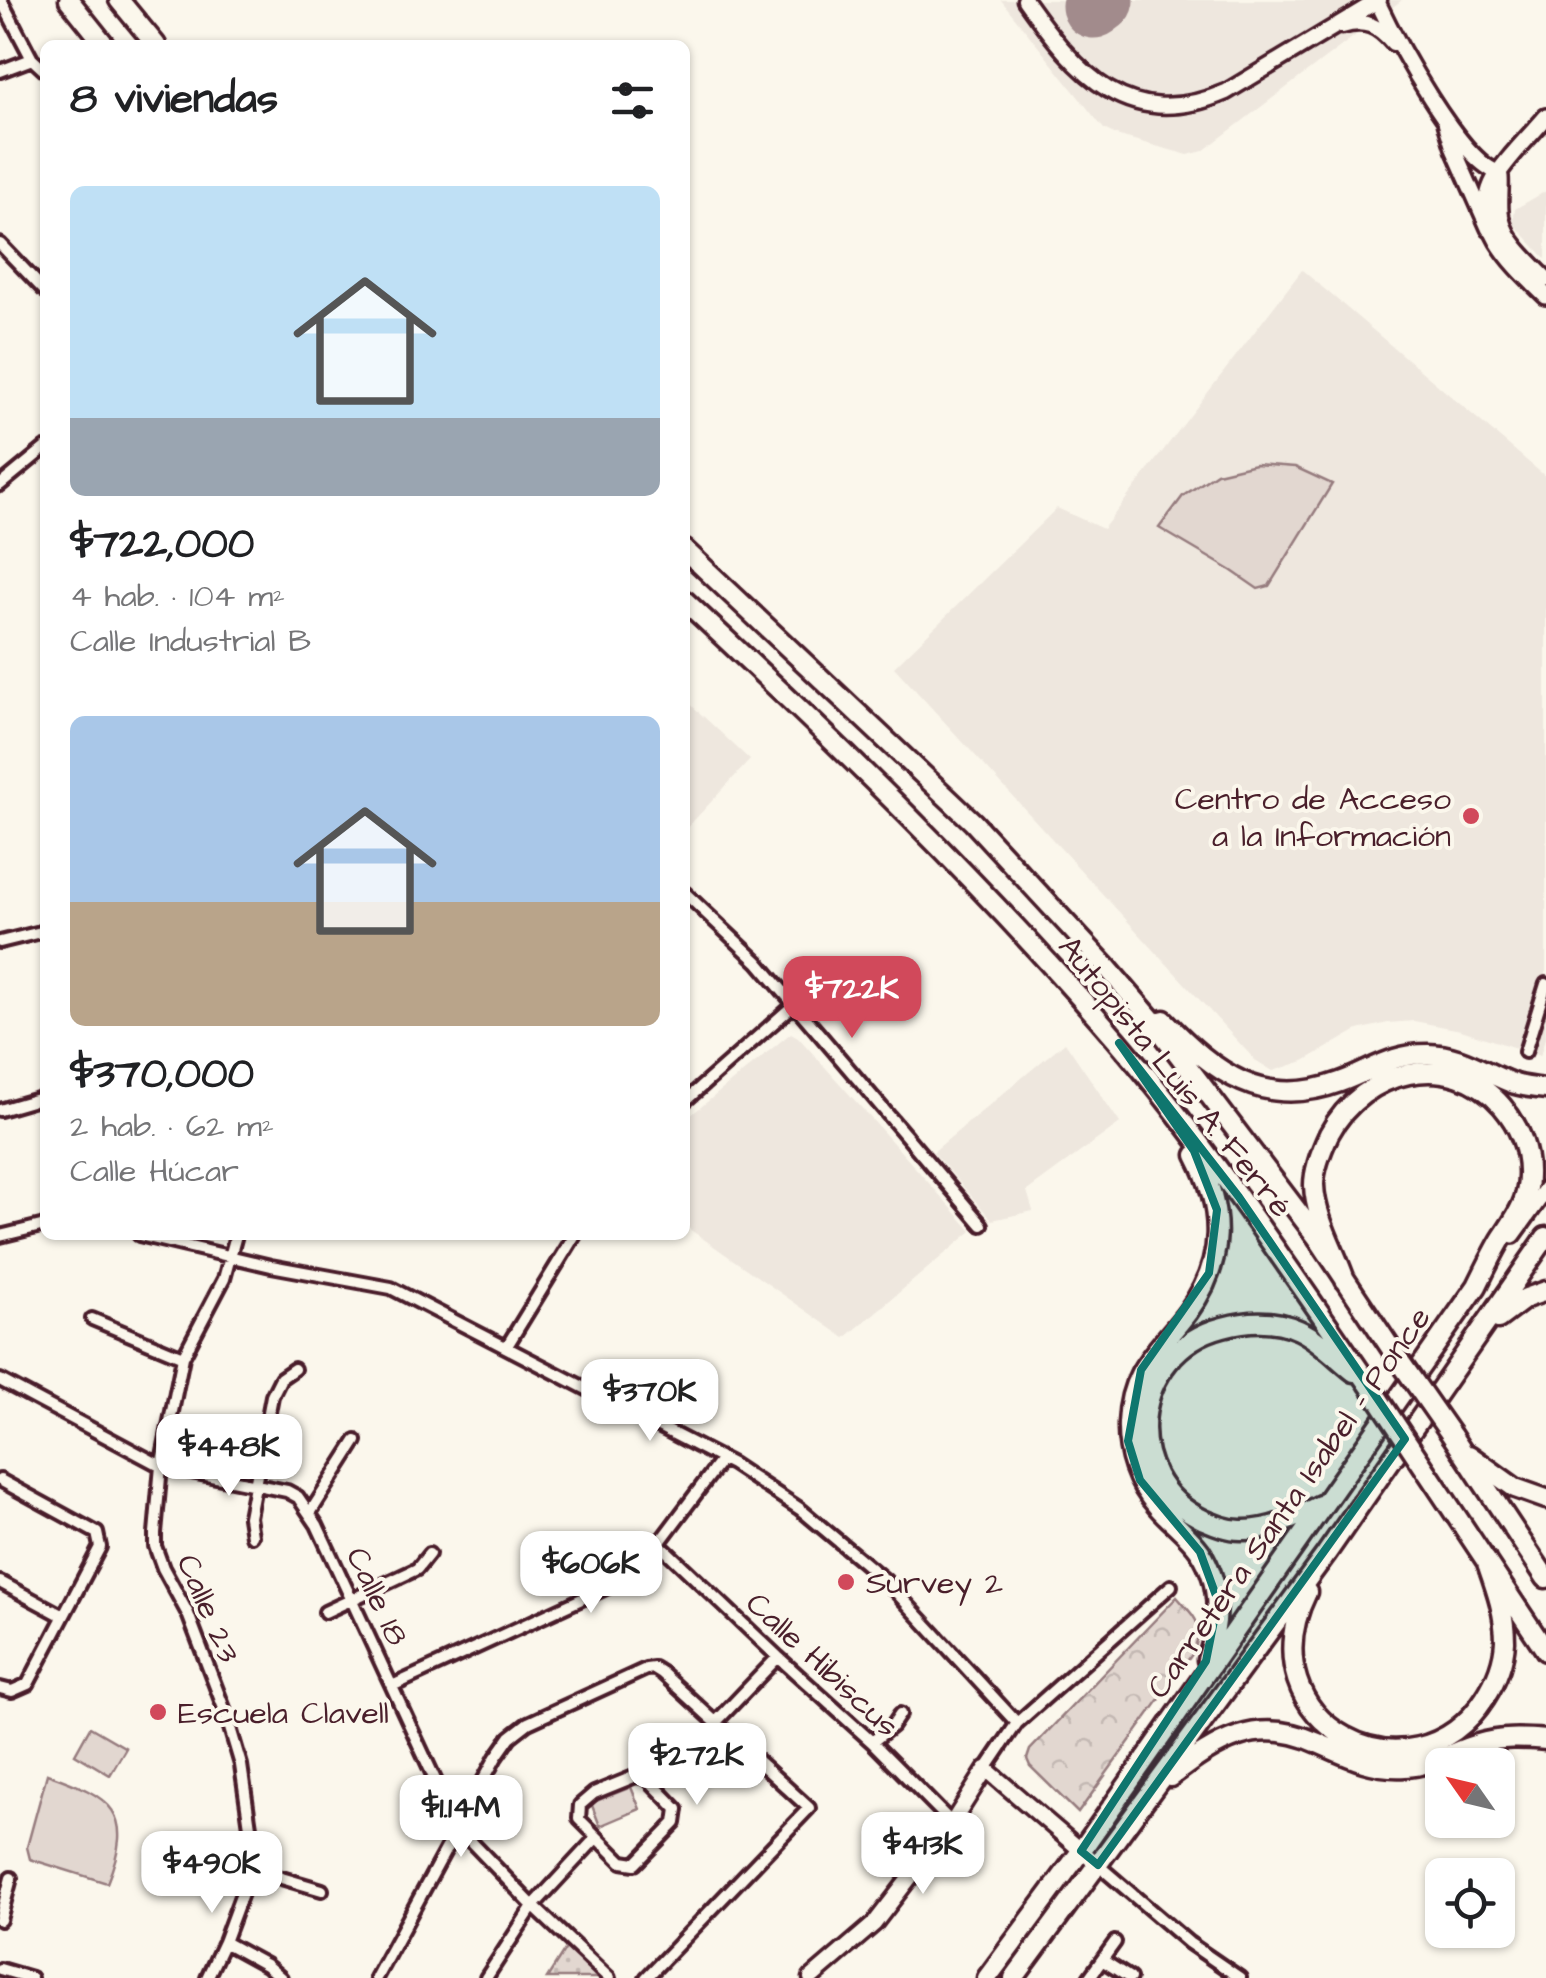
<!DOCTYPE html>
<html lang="es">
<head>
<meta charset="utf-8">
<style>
  body { margin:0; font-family:"Architects Daughter",sans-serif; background:#f6f6f6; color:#202124; height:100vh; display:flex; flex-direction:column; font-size:38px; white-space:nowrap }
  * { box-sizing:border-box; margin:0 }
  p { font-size:32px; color:#757577 }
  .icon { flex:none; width:55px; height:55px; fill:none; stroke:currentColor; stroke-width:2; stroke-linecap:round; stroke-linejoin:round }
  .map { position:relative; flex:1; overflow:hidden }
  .panel { position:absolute; left:40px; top:40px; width:650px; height:1200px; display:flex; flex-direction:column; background:#fff; border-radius:15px; box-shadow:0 2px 8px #0004 }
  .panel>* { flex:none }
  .needle { width:65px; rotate:304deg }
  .tools { position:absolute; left:1425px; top:1748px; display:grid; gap:20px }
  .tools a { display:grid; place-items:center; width:90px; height:90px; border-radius:15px; background:#fff; box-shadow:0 2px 8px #0004; font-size:50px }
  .price { position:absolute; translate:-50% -85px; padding:0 22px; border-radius:20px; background:#fff; color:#222; font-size:32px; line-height:65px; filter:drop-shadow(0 2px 5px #0008) }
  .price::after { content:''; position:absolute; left:50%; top:60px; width:30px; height:22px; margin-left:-15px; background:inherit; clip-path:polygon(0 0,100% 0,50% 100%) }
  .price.current { background:#d1495b; color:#fff }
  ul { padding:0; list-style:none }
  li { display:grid; align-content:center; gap:20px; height:530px; padding:0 30px }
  li span { display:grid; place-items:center; height:310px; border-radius:15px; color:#555 }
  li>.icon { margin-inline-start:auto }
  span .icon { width:180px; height:180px; fill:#fffc; stroke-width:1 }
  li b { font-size:42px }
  h2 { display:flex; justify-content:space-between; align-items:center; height:120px; padding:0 30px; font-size:42px }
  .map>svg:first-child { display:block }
</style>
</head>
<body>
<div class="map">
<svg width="1546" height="1978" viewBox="0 0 1546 1978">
  <defs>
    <pattern id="forest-crowns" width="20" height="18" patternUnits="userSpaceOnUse" patternTransform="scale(2.5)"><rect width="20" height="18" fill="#e2d7d0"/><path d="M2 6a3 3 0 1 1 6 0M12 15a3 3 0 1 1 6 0" fill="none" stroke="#c3b8b3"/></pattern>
    <pattern id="park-dots" width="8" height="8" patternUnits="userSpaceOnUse" patternTransform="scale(2.5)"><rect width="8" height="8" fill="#e2d7d0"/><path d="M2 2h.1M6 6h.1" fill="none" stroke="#c3b8b3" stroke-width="1.8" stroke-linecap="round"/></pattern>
  </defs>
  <rect width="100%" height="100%" fill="#fbf7ec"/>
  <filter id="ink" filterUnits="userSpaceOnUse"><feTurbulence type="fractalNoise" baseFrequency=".01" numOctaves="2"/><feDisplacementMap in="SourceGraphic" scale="20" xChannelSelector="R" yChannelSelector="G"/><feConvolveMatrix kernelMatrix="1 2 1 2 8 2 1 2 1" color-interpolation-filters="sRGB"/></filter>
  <g filter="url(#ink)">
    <path fill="#eee7de" d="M1001,0H1402L1203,151L1188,155L1116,135L1104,129Z
      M1546,191V259L1513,223L1515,209Z
      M1302,270L1546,477V1035L1540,1056L1461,1030L1414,1021L1388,1023L1358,1030L1304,1061L1273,1071L1255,1060L894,667L1057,508L1103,529Z
      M688,702L750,760L685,830V705Z
      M791,1033L798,1037L972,1231L845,1338L685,1226V1120Z
      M1065,1042L1120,1123L1027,1191L1033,1211L992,1220L933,1152Z"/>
    <path fill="#e2d7d0" stroke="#967b7e" stroke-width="2.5" d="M1255,464L1295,467L1332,484L1269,586L1258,589L1232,571L1159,528L1183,496L1217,473Z
      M90,1727L126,1748L110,1775L75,1754Z
      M47,1774C112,1797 136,1812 107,1883L30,1859L27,1847Z
      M631,1787L640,1809L600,1826L591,1803Z"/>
    <path fill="url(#forest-crowns)" stroke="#967b7e" stroke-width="2.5" d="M1177,1597C1196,1619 1205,1623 1193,1653L1078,1813L1030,1766L1027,1759L1030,1750Z"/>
    <path fill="url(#park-dots)" stroke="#967b7e" stroke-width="2.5" d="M568,1945L603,1978H547Z"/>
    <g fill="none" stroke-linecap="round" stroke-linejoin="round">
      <path stroke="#a28b8c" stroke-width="65" d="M1094,6L1102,0"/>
      <g stroke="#4a1f2b" stroke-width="18">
        <path id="street" d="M1,0L32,59L45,71
          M0,71L32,59
          M0,244L45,291
          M0,485L45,448
          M685,893L758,962L982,1225
          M0,942L45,931
          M1525,1052L1546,984
          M685,1101L795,1004
          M0,1110L45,1097
          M139,1235L271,1266L391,1288L732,1464L800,1509L886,1581L1017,1723
          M0,1236L45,1225
          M92,1319L183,1357
          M507,1346L575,1235
          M0,1380L161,1466L287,1491L298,1497L317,1525L457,1827L533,1906L609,1978
          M0,1480L97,1533L100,1547L28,1684L12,1691L0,1688
          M310,1513L356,1441
          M252,1536L249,1517L272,1396L281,1378L294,1369
          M659,1544L778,1657L872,1742L952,1823
          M0,1582L63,1616
          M325,1612L417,1569L429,1554
          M392,1686L610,1586L653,1551L722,1459
          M716,1722L778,1657
          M872,1742L892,1726L900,1714
          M986,1769L1017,1723L1171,1586
          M636,1776L647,1778L677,1809L675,1823L635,1864L622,1862L579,1819L580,1805L594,1793Z
          M1098,1865L1189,1943L1240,1978
          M251,1869L322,1890
          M0,1920L11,1878
          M224,1942L266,1965L281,1978
          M1102,1960L1130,1978
          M0,1969L31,1978
          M207,1978L224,1942L251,1869L250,1827L241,1765L225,1711L188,1614L163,1568L155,1546V1533L161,1466L183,1357L224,1279L236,1235
          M376,1978L496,1757L510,1737L528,1723L646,1669L654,1668L662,1673L809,1808L646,1978
          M486,1978L533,1906L597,1837
          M1089,1978L1115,1942"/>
      </g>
      <g stroke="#4a1f2b" stroke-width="21">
        <path id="secondary" d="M1025,0C1077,74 1128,134 1226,92L1379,0
          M1377,1C1395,39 1460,163 1500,173
          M1342,26C1365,19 1378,25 1393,43
          M1446,124L1454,150L1489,229
          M811,1978L874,1924L952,1823L986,1769L1098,1865"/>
      </g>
      <g stroke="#4a1f2b" stroke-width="22">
        <path id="primary" d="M1546,117C1531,135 1501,164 1492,184C1472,229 1518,268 1546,296
          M1500,177C1501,191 1498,205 1501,219C1506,242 1530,263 1546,279
          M1513,1235L1546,1189"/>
      </g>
      <g stroke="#4a1f2b" stroke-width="25">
        <path id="highway" d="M69,0L105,45
          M119,0L156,45
          M685,550L973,822L1105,965L1153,1021L1317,1237L1394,1353
          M685,601C835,741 983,884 1117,1040C1208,1147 1288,1267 1368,1383
          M1164,1020C1215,1073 1263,1110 1340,1082C1374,1070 1389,1054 1428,1054C1461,1054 1486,1074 1515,1084C1525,1087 1536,1088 1546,1089
          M1196,1155C1224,1209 1226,1260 1188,1312C1159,1351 1130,1368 1128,1423C1127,1453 1137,1484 1158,1507C1171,1522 1188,1534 1200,1551C1222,1585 1220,1623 1207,1660
          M1498,1319L1526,1298L1546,1291
          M1452,1436L1546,1578
          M1469,1455L1515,1488L1546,1499
          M1427,1472L1546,1651
          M1320,1505C1295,1518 1270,1531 1241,1530C1228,1530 1216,1525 1204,1520C1116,1479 1130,1351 1223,1327C1249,1320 1275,1319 1299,1330C1320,1340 1336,1358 1354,1372
          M1307,1592C1242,1724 1413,1810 1485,1698C1496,1681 1504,1661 1505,1641C1505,1612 1495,1586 1486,1560
          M1170,1777C1217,1741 1257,1715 1318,1743C1347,1756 1371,1769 1405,1767C1431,1766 1453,1751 1478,1744C1500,1737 1523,1738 1546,1740
          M987,1978L1081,1851L1477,1286C1485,1270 1493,1253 1502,1238C1515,1218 1528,1202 1528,1176C1529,1149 1519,1126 1502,1106C1451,1047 1363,1070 1329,1134C1322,1149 1314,1169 1314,1185C1315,1218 1335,1250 1345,1280
          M1014,1978L1326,1554L1546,1237"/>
      </g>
      <use href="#street" stroke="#fbf7ec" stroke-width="10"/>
      <use href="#secondary" stroke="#fbf7ec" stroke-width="14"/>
      <use href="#primary" stroke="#fbf7ec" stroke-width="15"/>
      <use href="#highway" stroke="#fbf7ec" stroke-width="18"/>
      <g stroke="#4a1f2b" stroke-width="25" stroke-linecap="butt">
        <path id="highway-bridge" d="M1394,1353L1452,1436
          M1368,1383L1427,1472"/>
      </g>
      <use href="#highway-bridge" stroke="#fbf7ec" stroke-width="18"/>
    </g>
  </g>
  <path fill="#0f766e" fill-opacity="0.2" stroke="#0f766e" stroke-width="8" stroke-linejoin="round" d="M1119,1043L1239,1197L1405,1439L1098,1865L1081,1851L1206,1661L1218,1601L1200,1552L1140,1480L1128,1441L1141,1370L1209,1273L1217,1210L1194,1151Z"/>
  <g fill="#d1495b" stroke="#fbf7ec" stroke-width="4">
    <circle cx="1471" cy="816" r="10"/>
    <circle cx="846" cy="1582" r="10"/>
    <circle cx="158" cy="1712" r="10"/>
  </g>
  <g text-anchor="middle" stroke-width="8" stroke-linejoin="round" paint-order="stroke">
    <g font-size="32" fill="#4a1f2b" stroke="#fbf7ec" text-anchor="start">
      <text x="1451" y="809" text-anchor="end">Centro de Acceso<tspan x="1451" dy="37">a la Información</tspan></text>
      <text x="866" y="1593">Survey 2</text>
      <text x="178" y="1723">Escuela Clavell</text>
    </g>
    <g font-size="32" fill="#4a1f2b" stroke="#fbf7ec">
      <text transform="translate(1176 1076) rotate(51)" y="11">Autopista Luis A. Ferré</text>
      <text transform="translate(1288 1502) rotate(-55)" y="11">Carretera Santa Isabel - Ponce</text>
      <text transform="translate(378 1596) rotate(65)" y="11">Calle 18</text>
      <text transform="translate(209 1608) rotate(67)" y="11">Calle 23</text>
      <text transform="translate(823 1664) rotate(43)" y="11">Calle Hibiscus</text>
    </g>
  </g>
</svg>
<div class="tools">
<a><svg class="needle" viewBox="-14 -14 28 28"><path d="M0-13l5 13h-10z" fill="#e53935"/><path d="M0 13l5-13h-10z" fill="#757577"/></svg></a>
<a><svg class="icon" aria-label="locate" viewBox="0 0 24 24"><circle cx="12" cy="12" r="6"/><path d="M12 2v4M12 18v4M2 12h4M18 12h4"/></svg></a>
</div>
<b class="price current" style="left:852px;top:1041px">$722K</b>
<b class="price" style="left:650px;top:1444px">$370K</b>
<b class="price" style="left:229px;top:1499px">$448K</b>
<b class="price" style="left:591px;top:1616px">$606K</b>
<b class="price" style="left:697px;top:1808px">$272K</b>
<b class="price" style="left:461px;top:1860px">$1.14M</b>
<b class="price" style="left:923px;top:1897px">$413K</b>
<b class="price" style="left:212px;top:1916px">$490K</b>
<section class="panel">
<h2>8 viviendas<svg class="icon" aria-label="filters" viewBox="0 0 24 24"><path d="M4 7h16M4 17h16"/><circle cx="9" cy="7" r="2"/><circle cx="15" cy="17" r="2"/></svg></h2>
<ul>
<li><span style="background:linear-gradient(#bfe0f5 75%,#9aa5b1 0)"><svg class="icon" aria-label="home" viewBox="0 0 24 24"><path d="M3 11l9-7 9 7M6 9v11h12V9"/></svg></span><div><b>$722,000</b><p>4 hab. · 104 m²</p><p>Calle Industrial B</p></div></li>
<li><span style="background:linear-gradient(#a9c7e8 60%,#b9a48a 0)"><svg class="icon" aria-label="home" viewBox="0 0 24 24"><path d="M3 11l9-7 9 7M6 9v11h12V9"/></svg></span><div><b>$370,000</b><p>2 hab. · 62 m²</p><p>Calle Húcar</p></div></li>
</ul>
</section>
</div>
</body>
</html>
